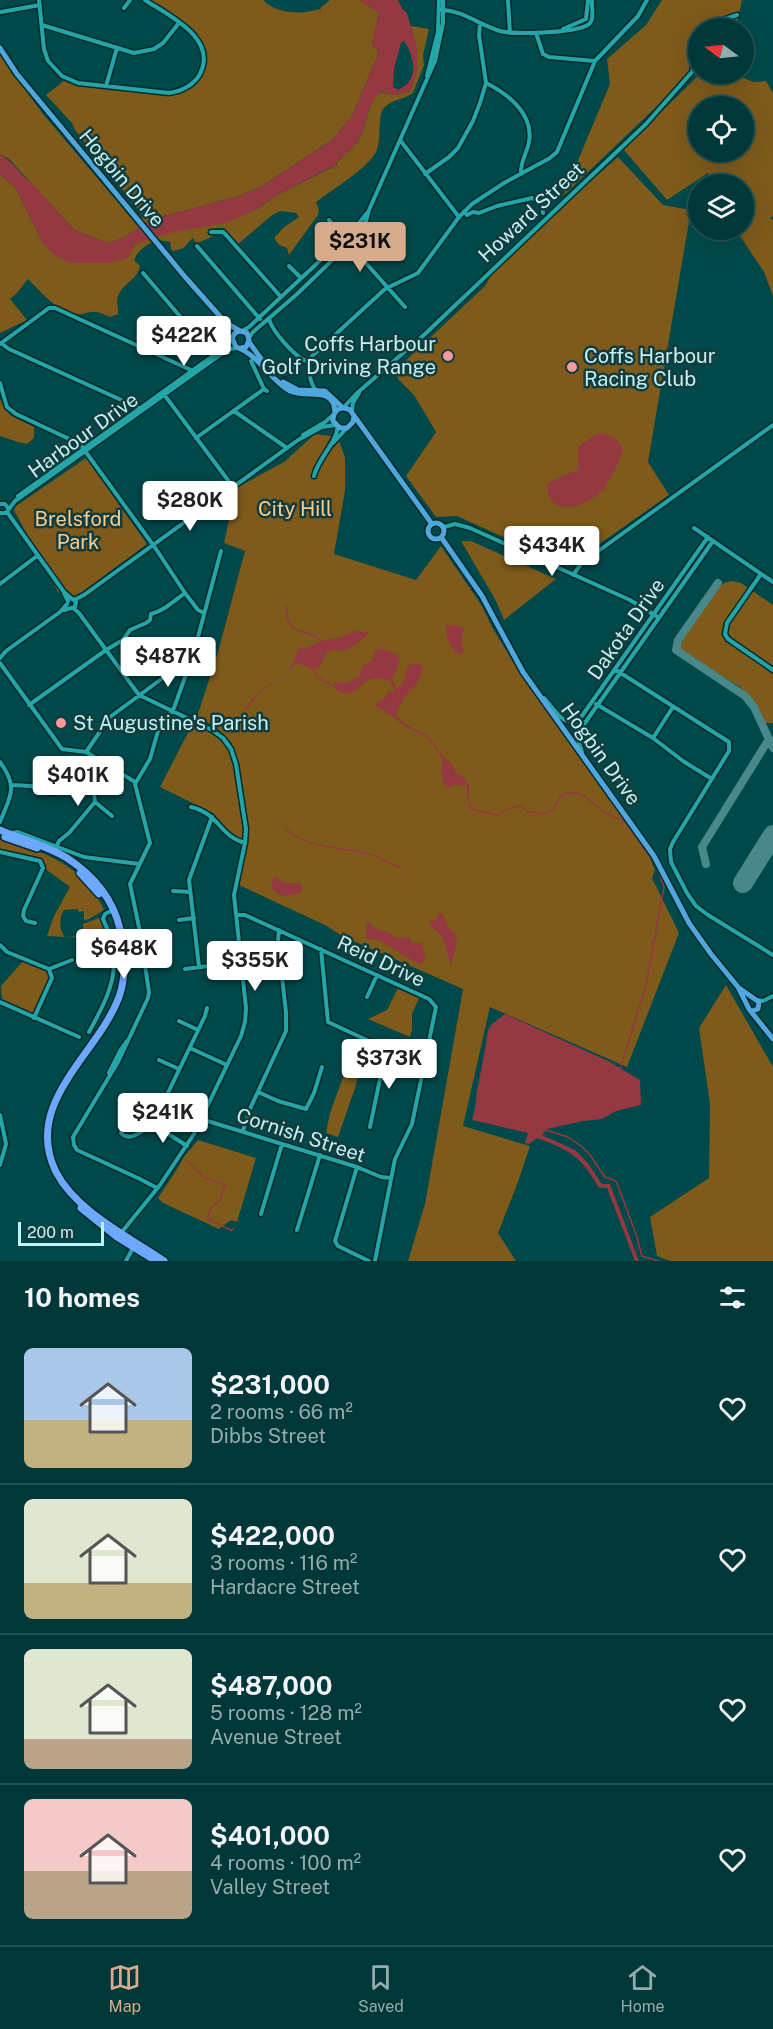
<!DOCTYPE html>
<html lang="en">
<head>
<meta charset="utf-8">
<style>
  body { margin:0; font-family:"Public Sans",sans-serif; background:#0e4243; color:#f1f3f6; height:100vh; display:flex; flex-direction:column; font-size:22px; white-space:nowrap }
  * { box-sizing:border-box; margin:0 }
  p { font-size:20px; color:#95acae }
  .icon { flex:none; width:33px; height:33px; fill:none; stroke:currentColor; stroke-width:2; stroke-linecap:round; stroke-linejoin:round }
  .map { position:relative; height:1261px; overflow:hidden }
  .drawer { display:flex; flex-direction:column; background:#003738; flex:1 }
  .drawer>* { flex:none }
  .needle { width:39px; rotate:285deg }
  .buttons { position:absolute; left:688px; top:18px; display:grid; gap:12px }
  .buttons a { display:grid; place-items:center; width:66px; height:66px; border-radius:50%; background:#003738; box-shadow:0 6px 24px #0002,0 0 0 2px #225153; font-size:30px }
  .scale { position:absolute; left:18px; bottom:15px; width:86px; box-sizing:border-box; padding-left:6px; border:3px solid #bff3f4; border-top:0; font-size:16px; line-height:21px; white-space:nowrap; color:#bff3f4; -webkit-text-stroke:4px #163b3d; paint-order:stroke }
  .price { position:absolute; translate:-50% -51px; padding:0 14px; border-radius:6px; background:#fff; color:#222; font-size:20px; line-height:39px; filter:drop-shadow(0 2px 3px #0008) }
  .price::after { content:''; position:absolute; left:50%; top:36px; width:18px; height:14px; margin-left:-9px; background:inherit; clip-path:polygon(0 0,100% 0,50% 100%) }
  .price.selected { background:#d6ab8b; color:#111 }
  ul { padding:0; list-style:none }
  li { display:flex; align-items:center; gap:18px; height:150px; padding:0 24px }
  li+li { border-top:2px solid #225153 }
  li span { display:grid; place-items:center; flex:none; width:168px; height:120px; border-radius:9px; color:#555 }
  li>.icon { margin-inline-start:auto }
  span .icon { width:72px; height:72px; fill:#fffc; stroke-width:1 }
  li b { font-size:26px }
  h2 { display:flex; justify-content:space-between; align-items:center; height:72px; padding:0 24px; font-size:26px }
  .tab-bar { display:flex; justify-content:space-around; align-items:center; height:84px; border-top:2px solid #225153; background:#003738; font-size:16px; color:#95acae }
  .tab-bar a { display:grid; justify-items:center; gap:3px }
  .tab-bar .selected { color:#d6ab8b }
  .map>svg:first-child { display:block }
</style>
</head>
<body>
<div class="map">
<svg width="773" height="1261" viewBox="0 0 773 1261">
  <rect width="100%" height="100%" fill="#00494b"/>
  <path fill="#7e5a1b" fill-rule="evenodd" d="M145,0H263C276,14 302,15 319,9L321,13L320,8L330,0H363L379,13L372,44L379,52L352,116L332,140L262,186L240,196L149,220L125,237L109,243L74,230L9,159L0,154V55L43,114L137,225L143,216L75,130L72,123L46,95L65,80C82,89 168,98 184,89C198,82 201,68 204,54L190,31Z
    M662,0H742L736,28H699V66L563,196L610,84L607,59L646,25Z
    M411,26L429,29L423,55L424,65L413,93C404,100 392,99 384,108C377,115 382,141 376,152C368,168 332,190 316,202L319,210L318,215L289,255L287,248L279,245L274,238L284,227L299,217L296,213L280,211L271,216L237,245L224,228H217L211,231L213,236L198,243L195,242L193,238C183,246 189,248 173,251L171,249L170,242L159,240L156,236L257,209L279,194L337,165V162C343,156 356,146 360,138C368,123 366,103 381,92L396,95L410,91C420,64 418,53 411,26Z
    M700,74H735L753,82L766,81L773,93V216L770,218L773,220V296L764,272L736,230H744V184H715L708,173L667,200L623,149ZM699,106H744V152H699Z
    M618,157L663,205L691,210L648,462L669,495L575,561L567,563L556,561L457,516L436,517L406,476L436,432L414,395L398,379L396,372L399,367L485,286L492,274L568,201Z
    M0,175L15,187L44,245L128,257L135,244L150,238L154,242C145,245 138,251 134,260L140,266C138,279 124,283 119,294C115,301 119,307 118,314L110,317C104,315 99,311 92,312C87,312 83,315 78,314C57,312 42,293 28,279L16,294L10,299L27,320L0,333Z
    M0,399L10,415L34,427V438L27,444L18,442L0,436Z
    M315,434L338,437L345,458V491L334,554L416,580L441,546L482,606L492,627L512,660L646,849L655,870L652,878L679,933L627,1067L490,1007L463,1126L530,1146L518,1182L498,1233L516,1261H408L425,1204L463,989L342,936L327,926L239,885L249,834L238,760L231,742L216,727L197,717L218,652L245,551L224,543L236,488L284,462Z
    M86,458L147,544L74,598L58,592L14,510L16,506Z
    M461,541H471L556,579L504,620L495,599Z
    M731,581L741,583L773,605V723H765L750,697L740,687L682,652L679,648L682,640L718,588L724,583Z
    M193,723C205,729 216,734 224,744C240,763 240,807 244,831L243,839L232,835L213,813L160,787Z
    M0,840C44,851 84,865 104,910L89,919L84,920V911L78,912V909L64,910C59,916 59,931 65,937L80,936L81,933L83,932V924L99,918L102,917L107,928L85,932L86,938L47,936L54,916L70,887L44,868L42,860L38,857L0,851Z
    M25,959L49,969L52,974L34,1018L2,1002L1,986Z
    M726,985L773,1067V1261H670L657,1256L650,1217L709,1178L710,1104L699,1028Z
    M398,988L419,998L412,1014V1030L410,1037L368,1019L387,1010Z
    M357,1039L366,1046L355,1088L338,1137L326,1133L330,1113Z
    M198,1140L256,1158L237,1222L231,1220L219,1229L163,1203L158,1198L179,1166L183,1158Z"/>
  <path fill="#943941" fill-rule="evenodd" d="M359,0H398L403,10L407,13L417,47V72L410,91L396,95L381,92C366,103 368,123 360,138C356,146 343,156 337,162L336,167H332L279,194L257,209L226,223L169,233L135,244L128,258L110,263H70L54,255L44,245L15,187L0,175V154C13,161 20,175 33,184L74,230L109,243L125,237L149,220L240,196L262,186L332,140L352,116L379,52L372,44L379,13ZM404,41C411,50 417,69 410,80C407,85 403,87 398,90L393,87L394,69L401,43Z
    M598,433C610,434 618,439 623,450L615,470L604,488L606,491H601C586,508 547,519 547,484L557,478L578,470V447Z
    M446,625L460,626L464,628C463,635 459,643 464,650L461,655C451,651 445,637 446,625Z
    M354,631L368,632L369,633C363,639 356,645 347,650C342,653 342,650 338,650C325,648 324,660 319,668L313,669L297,663L259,694L246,710L240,725C244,694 274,686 291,666C298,659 292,655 302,647L307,648L318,642L342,637Z
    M380,648C389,653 396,649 400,661L392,680L398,690L404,680L408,665L418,663L423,667L418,683L405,696L395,715L411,728L410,729L375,705L378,702L385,698L388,692L395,691L389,680L372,678C357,687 352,701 334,688L335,682L345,683L359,677L363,666L372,660L375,650Z
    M442,756L451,763L456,773L463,777L469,785V803L466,786L455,784L448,788L445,787L441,772Z
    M275,877L286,883H300L302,891C289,900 269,897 272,879Z
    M442,913L449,928L455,933L457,942L451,966L443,938L429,923L430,920L435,921L438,914Z
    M368,922L378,930L388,932L396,938L408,937L413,943H422L425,957L424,961L419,964C405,956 393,949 380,941C376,939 371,940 366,938V923Z
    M505,1014L608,1061L640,1080L641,1105L616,1111L602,1119L583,1121L547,1129L542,1135L575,1150L587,1162L602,1184H610L639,1261H635L607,1188H599C580,1156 572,1151 537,1138L529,1144L525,1143L528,1133L472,1120C475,1110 476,1101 477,1091C481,1071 485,1050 488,1030L492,1024Z"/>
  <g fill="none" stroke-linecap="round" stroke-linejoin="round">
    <path stroke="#943941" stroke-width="1.5" d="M287,606C284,628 297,632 315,635L321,642
      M313,669L318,678L334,686
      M410,728L425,735
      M427,736L442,756
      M469,803L471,809L498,815L507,809L519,806L530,812L547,814L554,808L562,795C582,787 591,803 604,812C612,817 619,817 626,823L656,865L664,887L646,985L620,1069
      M286,829C307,848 340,847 366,853C378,856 389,864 401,868
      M546,1130L568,1137L581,1146L590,1155L605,1177L616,1181L636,1234L642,1256L658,1261
      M188,1161L203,1177L225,1185L220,1200L210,1209L208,1219L231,1230L234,1229"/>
    <path stroke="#48888a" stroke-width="8" d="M718,583L678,640L676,650L745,696L754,707L773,748
      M706,864L702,847L769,739"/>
    <path stroke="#48888a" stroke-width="20" d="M743,883L773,835"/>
    <g stroke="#052c2d" stroke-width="7">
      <path id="minor" d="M39,0L44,49L48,61L62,76L78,83L169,93C182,91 193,86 200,74C218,38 169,16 145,0
        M508,0L510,33
        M124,8L130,0
        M439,10C461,9 479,25 500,31C513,35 583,33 590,23C595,17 591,7 592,0
        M1,12L40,5
        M42,25L134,53L154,49L163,43L179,23
        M710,28L720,21L737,15
        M563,29L586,19L588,0
        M536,33L543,54L549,57L595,61
        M427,76L438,32L439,0
        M486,83C508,94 534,114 529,142C527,153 520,162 521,174
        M106,86L117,48
        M400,140L459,217
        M425,174L449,157L458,148L473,121L480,103L486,83L479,35L480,23
        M464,211L467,215L473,212L479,213L497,206L532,198L542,204L543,213
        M329,220L344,238
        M211,232H223L226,235L281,297
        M349,244L405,307
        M197,246L260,319
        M289,266L301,278
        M143,273L213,355
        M269,318C271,330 296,359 309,362
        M242,331L249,327L356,227L367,213
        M249,338L253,332L296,295L349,244L365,225L369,210L435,61L443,23V0
        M1,343L9,349L139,408
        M0,344L49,308H55L191,370
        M251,361L264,389L267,391
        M285,374L302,360
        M0,383L7,407L16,414L80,444L156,549L185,593L198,610L204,613
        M316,390C309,383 307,364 312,356L385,289L418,273L459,217L472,204L504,183L550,158L557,152L595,61L638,16L647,0
        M163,393L233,487
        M344,407L356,394L425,334L646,124L692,72L699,40
        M234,411L287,448
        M352,411L353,403L359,393
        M303,435L325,422L333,415
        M196,438L264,389
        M331,445L347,428
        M314,476C317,460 340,438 337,426
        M18,496L207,360L227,345L232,339
        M0,504H5L8,508
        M7,512L64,592L72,599
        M0,513H6L15,501L217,357L230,349L237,348
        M444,527L455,524L470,528L630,600L656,616
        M694,528L773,582
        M761,574L727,623L725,634L728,639L773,670
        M573,575L581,564L590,557L773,425
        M0,584L37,556
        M64,593L68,601
        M74,600L84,595L298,440L322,427L336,425
        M73,608L79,613L139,695L212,730L223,738L231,749L236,764L246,829L245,843L234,895L246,1008L245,1022L241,1036L194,1134L160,1185L121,1233
        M64,610L75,607L76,602L73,599
        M0,658L6,651L60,612L67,604
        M0,663L62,749L86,752L135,782
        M616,670L729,742V751L673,842L670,849L671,862L687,893L696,906L708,915L773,955
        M544,698C554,708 564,729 579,720L708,537
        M596,704L653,738L683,761L712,779
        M29,705L106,650L123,640L130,630L146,623L150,620L151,614C165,610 174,601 185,593
        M653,738L673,707
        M86,752L110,717L183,663L190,662
        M582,752L577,737L580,730L713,541
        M0,762C19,788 10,796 0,822
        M12,785L31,786L53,793
        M95,802L112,816
        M191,807C220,814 219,836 245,843
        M11,833L18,832L84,857L139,864
        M56,848L59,841L69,833L95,802L90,757
        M0,852L40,861L43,868L24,910L23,916L26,921L35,923
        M173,891L190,892
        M236,915H245L429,999L436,1007L412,1124L395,1159L375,1261
        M179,920L194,918
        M0,945L7,952L49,969L52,978L34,1018
        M321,949L328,1022L412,1061L425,1065
        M199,967L189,880L212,817
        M49,969L72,960
        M185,969L240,962
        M367,997L377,975
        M757,1000L763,1001L773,996
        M0,1002L79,1037
        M179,1021L198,1030
        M89,1032C111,992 125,964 103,919L105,914L113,910
        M190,1048L227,1065
        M159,1060L179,1069
        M109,1073L120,1051L127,1041
        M258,1092L278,1101L306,1109L314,1093L322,1067
        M144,1097L162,1106
        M0,1115L6,1144L0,1165
        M201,1119L357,1167L381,1177L391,1178
        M153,1124L205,1016L207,1008
        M153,1124L187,1146
        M370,1127L386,1050
        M243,1131L249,1111L286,1031V1013L278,940L279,930
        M121,1133C130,1143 143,1130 153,1124
        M357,1167L335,1241L338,1246L369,1261
        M157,1188L140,1179L77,1150L74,1145L73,1137L118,1062L148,998L149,992L140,932L130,884L150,843L135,784L150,759L158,731L174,708L194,652L221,551
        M261,1214L282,1144
        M297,1230L320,1155
        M126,1261L134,1246"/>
    </g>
    <g stroke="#052c2d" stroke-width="8">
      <path id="major" d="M0,48L17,74L186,278L225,322L240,331
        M249,342L262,360
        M241,348L246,347L249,340L247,333L240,331L235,333L232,338L236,347C259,355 269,379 290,391C306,399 334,385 335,412
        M283,382L298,390L325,391L342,407
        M354,416L353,422L347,428H340L333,421C333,410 341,405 350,410L432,524
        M428 531a8 8 0 1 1 16 0a8 8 0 1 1-16 0Z
        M441,537L482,596L523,672L654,856L689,923L711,954L738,987L749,1009L773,1039
        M739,988L759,1002L758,1009L752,1011"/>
    </g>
    <g stroke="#052c2d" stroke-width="10">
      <path id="highway" d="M0,830C22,840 46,845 67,858C93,875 113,899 120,929C125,952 127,975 119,997C98,1054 22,1103 56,1172C76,1211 129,1237 164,1261
        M5,837L37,848
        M80,873L99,894
        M81,1208L117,1237L156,1261"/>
    </g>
    <use href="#minor" stroke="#24a6a9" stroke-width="4"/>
    <use href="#major" stroke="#50a7dd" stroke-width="5"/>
    <use href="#highway" stroke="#6da8ff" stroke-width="7"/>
  </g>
  <g fill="#f59b9d" stroke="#163b3d" stroke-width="2">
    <circle cx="448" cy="356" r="6"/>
    <circle cx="572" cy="367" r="6"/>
    <circle cx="61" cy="723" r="6"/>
  </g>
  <g text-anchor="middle" stroke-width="5" stroke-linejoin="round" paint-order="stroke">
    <g font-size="20" fill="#bff3f4" stroke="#163b3d">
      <text transform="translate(122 178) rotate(50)" y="7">Hogbin Drive</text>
      <text transform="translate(531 212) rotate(-43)" y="7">Howard Street</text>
      <text transform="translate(83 435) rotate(-36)" y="7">Harbour Drive</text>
      <text transform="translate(626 629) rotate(-55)" y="7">Dakota Drive</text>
      <text transform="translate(601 754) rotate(54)" y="7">Hogbin Drive</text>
      <text transform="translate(381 961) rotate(25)" y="7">Reid Drive</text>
      <text transform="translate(301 1135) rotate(18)" y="7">Cornish Street</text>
    </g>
    <g font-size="20" fill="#bff3f4" stroke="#163b3d" text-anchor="start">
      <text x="436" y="351" text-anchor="end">Coffs Harbour<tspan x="436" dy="23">Golf Driving Range</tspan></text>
      <text x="584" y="363">Coffs Harbour<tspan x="584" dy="23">Racing Club</tspan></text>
      <text x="73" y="730">St Augustine's Parish</text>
    </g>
    <g font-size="20" fill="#f7cf90" stroke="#163b3d">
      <text x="295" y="516">City Hill</text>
      <text x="78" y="526">Brelsford<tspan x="78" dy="23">Park</tspan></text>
    </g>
  </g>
</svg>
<div class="buttons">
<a><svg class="needle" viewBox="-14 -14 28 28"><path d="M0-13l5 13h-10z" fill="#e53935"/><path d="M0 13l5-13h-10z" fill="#95acae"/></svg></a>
<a><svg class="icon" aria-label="locate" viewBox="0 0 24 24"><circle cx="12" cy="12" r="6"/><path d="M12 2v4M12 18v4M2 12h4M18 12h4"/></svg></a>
<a><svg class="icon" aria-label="layers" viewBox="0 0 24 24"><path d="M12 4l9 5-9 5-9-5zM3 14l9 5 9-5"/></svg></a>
</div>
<div class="scale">200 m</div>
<b class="price selected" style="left:360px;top:273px">$231K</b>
<b class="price" style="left:184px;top:367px">$422K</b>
<b class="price" style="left:190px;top:532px">$280K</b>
<b class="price" style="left:552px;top:577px">$434K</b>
<b class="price" style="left:168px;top:688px">$487K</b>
<b class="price" style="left:78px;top:807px">$401K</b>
<b class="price" style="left:124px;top:980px">$648K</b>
<b class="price" style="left:255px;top:992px">$355K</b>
<b class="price" style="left:389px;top:1090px">$373K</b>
<b class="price" style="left:163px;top:1144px">$241K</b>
</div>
<section class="drawer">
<h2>10 homes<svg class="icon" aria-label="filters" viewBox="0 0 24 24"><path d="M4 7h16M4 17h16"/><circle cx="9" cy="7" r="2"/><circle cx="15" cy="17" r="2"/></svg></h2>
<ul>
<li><span style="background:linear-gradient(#a9c7e8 60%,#c2b280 0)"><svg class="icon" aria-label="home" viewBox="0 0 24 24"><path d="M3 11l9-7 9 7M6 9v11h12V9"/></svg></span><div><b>$231,000</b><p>2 rooms · 66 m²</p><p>Dibbs Street</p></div><svg class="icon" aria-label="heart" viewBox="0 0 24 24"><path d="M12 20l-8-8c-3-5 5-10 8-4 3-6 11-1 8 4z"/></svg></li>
<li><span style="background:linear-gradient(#dfe7d0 70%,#c2b280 0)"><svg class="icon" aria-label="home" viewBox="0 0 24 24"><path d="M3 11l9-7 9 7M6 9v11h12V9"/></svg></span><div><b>$422,000</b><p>3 rooms · 116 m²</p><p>Hardacre Street</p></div><svg class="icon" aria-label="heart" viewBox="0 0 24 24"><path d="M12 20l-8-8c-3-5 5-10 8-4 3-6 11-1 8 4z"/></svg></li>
<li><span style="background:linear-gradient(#dfe7d0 75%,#b9a48a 0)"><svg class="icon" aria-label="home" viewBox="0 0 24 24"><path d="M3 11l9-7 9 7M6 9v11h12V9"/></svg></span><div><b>$487,000</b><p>5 rooms · 128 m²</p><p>Avenue Street</p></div><svg class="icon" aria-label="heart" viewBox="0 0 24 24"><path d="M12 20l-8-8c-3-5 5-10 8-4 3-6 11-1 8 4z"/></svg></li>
<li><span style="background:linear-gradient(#f6c9c9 60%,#b9a48a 0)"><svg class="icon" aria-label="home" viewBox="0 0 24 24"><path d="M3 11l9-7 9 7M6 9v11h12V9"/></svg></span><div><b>$401,000</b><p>4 rooms · 100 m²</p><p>Valley Street</p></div><svg class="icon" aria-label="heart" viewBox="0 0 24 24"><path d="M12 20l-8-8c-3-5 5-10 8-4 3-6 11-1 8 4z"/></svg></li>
</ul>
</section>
<nav class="tab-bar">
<a class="selected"><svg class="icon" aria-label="map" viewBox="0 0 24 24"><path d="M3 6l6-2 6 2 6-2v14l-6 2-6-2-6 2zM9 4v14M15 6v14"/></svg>Map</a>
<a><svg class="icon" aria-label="saved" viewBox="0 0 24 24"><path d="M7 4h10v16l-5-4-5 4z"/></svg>Saved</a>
<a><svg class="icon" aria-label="home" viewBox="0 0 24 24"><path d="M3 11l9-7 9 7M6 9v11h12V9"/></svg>Home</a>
</nav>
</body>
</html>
